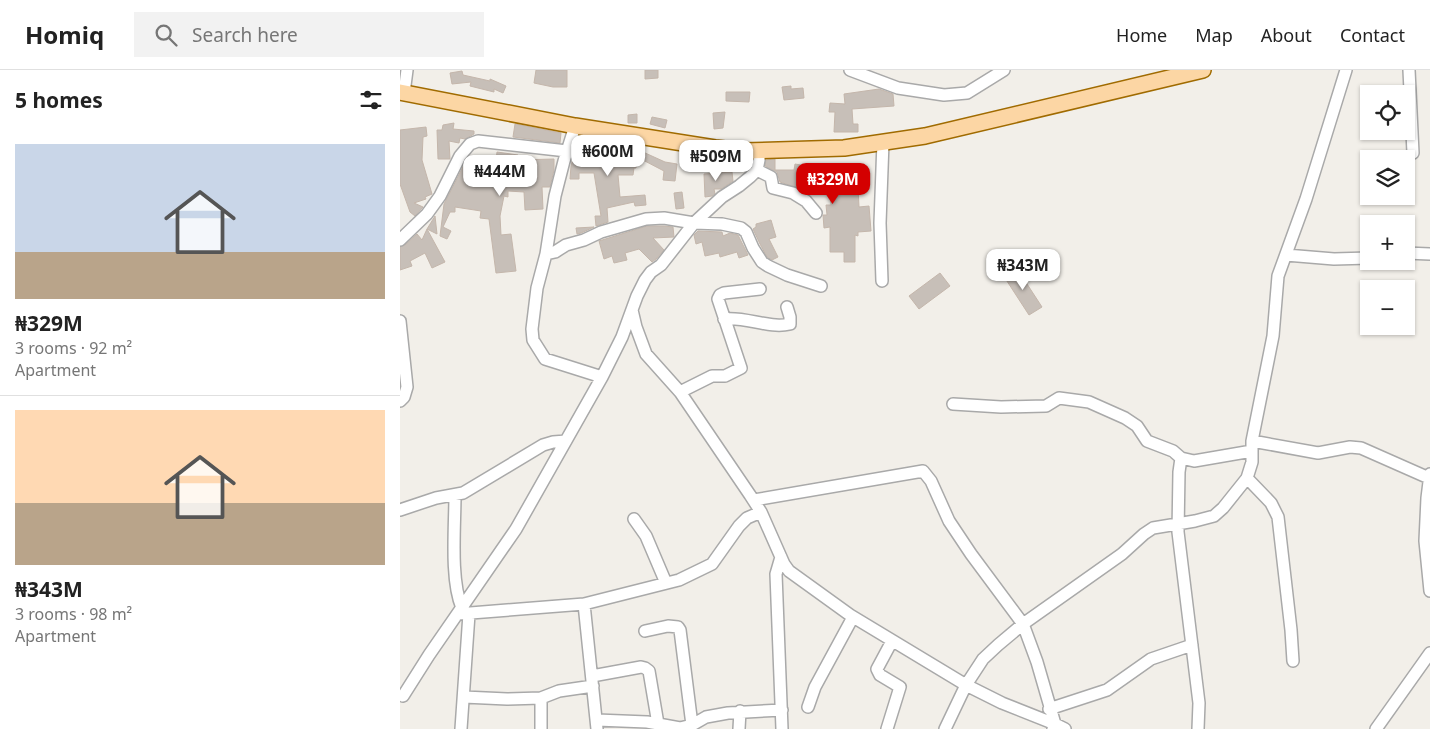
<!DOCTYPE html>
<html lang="en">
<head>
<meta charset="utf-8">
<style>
  body { margin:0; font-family:"Noto Sans",sans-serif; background:#f2f2f2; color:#222; height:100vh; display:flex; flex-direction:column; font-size:19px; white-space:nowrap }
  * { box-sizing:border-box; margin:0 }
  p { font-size:16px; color:#767676 }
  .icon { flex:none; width:28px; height:28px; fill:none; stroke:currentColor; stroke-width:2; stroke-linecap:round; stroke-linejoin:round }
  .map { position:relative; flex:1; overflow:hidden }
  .side { display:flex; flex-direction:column; background:#fff; width:400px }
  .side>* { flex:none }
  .tools { position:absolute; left:960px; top:15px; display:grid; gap:10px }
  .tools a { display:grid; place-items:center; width:55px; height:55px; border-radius:0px; background:#fff; box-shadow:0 1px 4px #0004; font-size:25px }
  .price { position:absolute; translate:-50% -42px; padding:0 11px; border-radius:10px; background:#fff; color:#222; font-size:16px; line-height:32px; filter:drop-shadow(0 1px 2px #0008) }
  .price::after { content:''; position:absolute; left:50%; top:30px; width:15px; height:11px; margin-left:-8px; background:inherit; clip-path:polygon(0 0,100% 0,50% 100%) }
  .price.on { background:#d40000; color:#fff }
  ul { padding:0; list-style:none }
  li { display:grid; align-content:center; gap:10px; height:265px; padding:0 15px }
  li+li { border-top:1px solid #e0e0e0 }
  li span { display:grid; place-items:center; height:155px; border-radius:0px; color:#555 }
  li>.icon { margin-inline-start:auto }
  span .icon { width:90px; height:90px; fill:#fffc; stroke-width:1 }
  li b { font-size:21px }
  h2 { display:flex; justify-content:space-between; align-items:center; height:60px; padding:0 15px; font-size:21px }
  header { display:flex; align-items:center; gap:30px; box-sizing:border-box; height:70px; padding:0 25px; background:#fff; border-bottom:1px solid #e0e0e0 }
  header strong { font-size:24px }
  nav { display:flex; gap:28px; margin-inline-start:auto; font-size:18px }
  .search { width:350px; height:45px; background:#f2f2f2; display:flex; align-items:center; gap:12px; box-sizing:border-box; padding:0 18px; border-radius:0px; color:#767676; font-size:19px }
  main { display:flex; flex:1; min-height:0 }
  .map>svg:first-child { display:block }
</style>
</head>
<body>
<header>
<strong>Homiq</strong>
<div class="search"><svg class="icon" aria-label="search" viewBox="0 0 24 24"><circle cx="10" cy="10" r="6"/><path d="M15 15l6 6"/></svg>Search here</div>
<nav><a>Home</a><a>Map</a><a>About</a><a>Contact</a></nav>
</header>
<main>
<section class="side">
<h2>5 homes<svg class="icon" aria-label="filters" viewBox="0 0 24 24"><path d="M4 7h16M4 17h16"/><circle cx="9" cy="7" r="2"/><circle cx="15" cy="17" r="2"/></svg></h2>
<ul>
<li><span style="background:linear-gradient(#c9d6e8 70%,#b9a48a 0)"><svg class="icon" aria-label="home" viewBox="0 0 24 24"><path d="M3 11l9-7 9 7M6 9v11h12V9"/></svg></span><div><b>₦329M</b><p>3 rooms · 92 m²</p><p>Apartment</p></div></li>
<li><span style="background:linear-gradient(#ffd9b3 60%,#b9a48a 0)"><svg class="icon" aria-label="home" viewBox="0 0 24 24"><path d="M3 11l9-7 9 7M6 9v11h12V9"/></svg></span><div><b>₦343M</b><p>3 rooms · 98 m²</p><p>Apartment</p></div></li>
</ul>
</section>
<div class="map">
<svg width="1030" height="659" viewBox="0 0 1030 659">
  <rect width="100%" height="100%" fill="#f2efe9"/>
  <path fill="#c7bfb8" stroke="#c4b6ab" d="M136,0H167V17H153L134,13Z
    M245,0H258V8L245,9Z
    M62,1L63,5L90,11V9L106,16L103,23L94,19V22L70,16L71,12L52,14L50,3Z
    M391,16V19L403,18L404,28L384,30L382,17Z
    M479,19L493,24L494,36L452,39L453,54H458V62H434L435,42H429L430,33L445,34L444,24Z
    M326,22H350L349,32L326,31Z
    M325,42L323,58L314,59L313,43Z
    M237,44V53H228V45Z
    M252,47L267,50L265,58L250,54Z
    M54,53L53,59L74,61V64L65,69L60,68L59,73L49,71L50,89H38L37,60H42L43,55Z
    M115,54L161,63L160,73L113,67Z
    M26,57L27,66L23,67L22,90L32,124L25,127L26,129L14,133L23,137L15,146L10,142L0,114V60Z
    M196,76H207V79L237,82L236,98H234L233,105H218L220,127L245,125L246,135L235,136L234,132L207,138L208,152L196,156L195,146H201L194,103H179V109H170L171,96L174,85L196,84Z
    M97,82L118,85V90L154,89V100L150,117H142L143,139L125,140L124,122L108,121V127L104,126L100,146L101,165L111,164L116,201L96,203L89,149L80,148L81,141L55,137V142H50L43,157L51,161L47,169L40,166L44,134L65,93L74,97L72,101L93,107V92L96,91Z
    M243,82L265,92L277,94L275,111L263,110L264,101L241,89Z
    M375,89V100H394L395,94L412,97V101L433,103L450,101L452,117H458L459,137L469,136L471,161L458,162V166L455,165V192H444V182H430V157L424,158L423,145H427L426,135H431L430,119L399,115L398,118L380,112L377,102L365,96L366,90Z
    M332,102L333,111L321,119H314L315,124L312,126L305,127L304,104Z
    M282,122L284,138L276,139L274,123Z
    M35,146L37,164L27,159Z
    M371,150L376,167L369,169L378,187L372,190L367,187L360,174L353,159L356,157V154Z
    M247,156H264L273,157L274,167L253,168L264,180L256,189L252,192L239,179L225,183L227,190L214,193L212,186L204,189L199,171Z
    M194,157L181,163L177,164L176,158Z
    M27,159L45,192L32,198L25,183L10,191L12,196L0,200V177L5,175L17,164L22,170Z
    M298,161L322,162L323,166L330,163L338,165L348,185L339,188L337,182L320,187L319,183L305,186L302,172L296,174L294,165Z
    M616,197L642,237L629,245L603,205Z
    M540,203L550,216L519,239L509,226Z"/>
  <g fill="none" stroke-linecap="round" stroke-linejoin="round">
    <g stroke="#a9a9a9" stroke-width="14">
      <path id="minor" d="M450,0L498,18L544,25L567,23L604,0
        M1009,0L1013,83
        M4,23L7,0
        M175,56L164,91L155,126L146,184L137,218L132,259L133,270L145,289L202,307
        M357,100L371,107L373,118L393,123L406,131L416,143
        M0,170L27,144L40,126L60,86L70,74L78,71L167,81
        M1006,183L1030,184
        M146,184L155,182L166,175L184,170L201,162L246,149L264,148L294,153L322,154L341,158L346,162L353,178L362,192L368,196L387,205L421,216
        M886,185L934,189L969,188
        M482,211L480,153L483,72
        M232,240L236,257L246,284L280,322L350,425L361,442L384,494L389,501L450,545L566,615L602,633L655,654L653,659
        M324,249C346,246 368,259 390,254V247L387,237
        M0,251L7,317L4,327L0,331
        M280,322L312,306H325L341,298L318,229L320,225L324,223L360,219
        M553,334L601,337L646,336L659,328L689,332L725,348L737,356L747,371L773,381L781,388L794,391L852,381
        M852,371L918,383L950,377L961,378L1029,408
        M781,388L779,402L778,462L799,633L798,659
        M1030,404L1027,428L1025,471L1030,521
        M847,408L871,433L878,447L891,560L893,591
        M55,425C55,457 50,510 62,538
        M354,430L523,401L531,411L549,451L571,484L623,554L637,592L655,654L665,659
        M0,440L36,428L63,423L143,375L153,372L166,371
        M234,449L246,466L266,513
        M381,487L376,504L382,659
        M184,534L197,659
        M58,544L184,534L279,510L312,494L339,456L347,448L361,442
        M245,561L268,556L278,557L280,560L292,655
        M192,606L241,597L245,598L249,601L258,654
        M3,626L29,585L116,459L202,307L222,267L237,226L245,210L251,202L261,195L294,153L322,127L339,116L350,107L357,100L359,90V81
        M64,627L107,629L141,628L159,621L193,616
        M408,637L415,617L453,547
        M649,639L707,620L751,589L792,575
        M197,650L247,652L280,658L292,655L306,647L328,643L382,640
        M61,659L69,544
        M141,659V628
        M339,659L340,641
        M487,659L500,617L480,605L477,599L492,571
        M545,659L566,615L583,589L598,575L623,554L722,484L744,464L753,458L795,451L814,446L823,438L847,408L852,392V371L873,266L878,206L906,129L946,0
        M976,659L1030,583"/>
    </g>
    <g stroke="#a06b00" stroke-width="18">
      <path id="major" d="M0,22L175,56L315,78L344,81L444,78L525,66L803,0"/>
    </g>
    <use href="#minor" stroke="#fff" stroke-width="11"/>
    <use href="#major" stroke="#fcd6a4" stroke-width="15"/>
  </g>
</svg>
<div class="tools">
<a><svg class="icon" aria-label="locate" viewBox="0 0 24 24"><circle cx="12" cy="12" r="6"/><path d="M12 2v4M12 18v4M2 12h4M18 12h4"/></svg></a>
<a><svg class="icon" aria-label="layers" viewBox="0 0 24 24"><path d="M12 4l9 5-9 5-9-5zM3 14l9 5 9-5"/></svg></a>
<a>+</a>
<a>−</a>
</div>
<b class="price" style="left:208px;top:107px">₦600M</b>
<b class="price" style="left:316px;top:112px">₦509M</b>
<b class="price" style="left:100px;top:127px">₦444M</b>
<b class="price on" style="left:433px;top:135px">₦329M</b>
<b class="price" style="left:623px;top:221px">₦343M</b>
</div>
</main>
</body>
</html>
